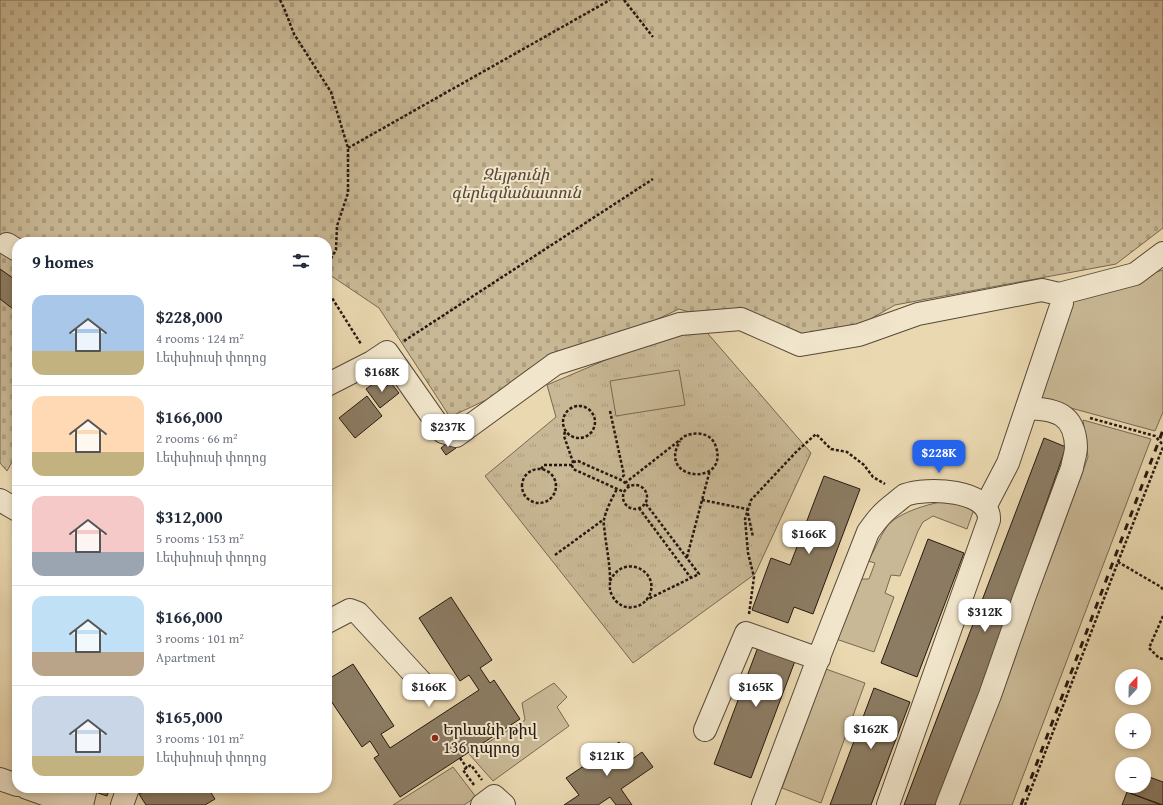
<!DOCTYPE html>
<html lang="en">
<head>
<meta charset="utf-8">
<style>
  body { margin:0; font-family:"Gentium Book Plus","Noto Serif Armenian",serif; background:#f2f2f3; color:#1f2937; height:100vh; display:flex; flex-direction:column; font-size:15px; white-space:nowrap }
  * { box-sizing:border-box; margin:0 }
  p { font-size:13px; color:#747a83 }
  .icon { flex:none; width:22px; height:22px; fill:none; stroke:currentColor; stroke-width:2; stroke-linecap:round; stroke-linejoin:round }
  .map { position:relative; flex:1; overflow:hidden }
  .details { position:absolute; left:12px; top:237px; width:320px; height:556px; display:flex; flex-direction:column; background:#fff; border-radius:16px; box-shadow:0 2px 6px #0003 }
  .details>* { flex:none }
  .needle { width:26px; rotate:22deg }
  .tools { position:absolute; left:1115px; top:669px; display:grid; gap:8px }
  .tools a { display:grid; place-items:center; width:36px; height:36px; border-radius:50%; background:#fff; box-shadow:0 2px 6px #0003; font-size:20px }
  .price { position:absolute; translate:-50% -34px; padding:0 9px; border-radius:8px; background:#fff; color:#222; font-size:13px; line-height:26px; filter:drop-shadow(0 1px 2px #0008) }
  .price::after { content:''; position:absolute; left:50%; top:24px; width:12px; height:9px; margin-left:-6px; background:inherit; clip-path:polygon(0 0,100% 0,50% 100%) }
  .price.active { background:#2563eb; color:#fff }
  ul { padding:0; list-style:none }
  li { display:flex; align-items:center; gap:12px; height:100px; padding:0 20px }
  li+li { border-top:1px solid #e0e1e3 }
  li span { display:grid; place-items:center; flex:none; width:112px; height:80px; border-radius:12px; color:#555 }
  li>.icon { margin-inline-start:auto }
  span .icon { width:48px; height:48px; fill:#fffc; stroke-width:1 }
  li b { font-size:17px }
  h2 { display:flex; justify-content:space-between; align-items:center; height:48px; padding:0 20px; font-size:17px }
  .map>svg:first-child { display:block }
</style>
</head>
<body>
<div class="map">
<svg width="1163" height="805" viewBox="0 0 1163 805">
  <defs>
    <pattern id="cemetery-stones" width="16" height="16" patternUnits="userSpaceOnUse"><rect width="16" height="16" fill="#c9b895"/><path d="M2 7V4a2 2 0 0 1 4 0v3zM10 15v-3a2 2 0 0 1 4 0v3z" fill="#ac9e7f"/></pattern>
    <pattern id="park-tufts" width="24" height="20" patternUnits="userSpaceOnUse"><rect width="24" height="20" fill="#c9b895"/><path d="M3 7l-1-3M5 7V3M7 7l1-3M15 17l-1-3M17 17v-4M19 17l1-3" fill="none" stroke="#ac9e7f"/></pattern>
  </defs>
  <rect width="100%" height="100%" fill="#ead8b0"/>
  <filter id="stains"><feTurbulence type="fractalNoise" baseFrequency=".005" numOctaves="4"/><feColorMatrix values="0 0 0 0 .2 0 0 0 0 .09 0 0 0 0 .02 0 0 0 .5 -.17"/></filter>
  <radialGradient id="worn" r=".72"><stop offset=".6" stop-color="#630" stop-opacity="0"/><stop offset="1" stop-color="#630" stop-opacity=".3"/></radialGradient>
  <path fill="url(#cemetery-stones)" stroke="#786852" d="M0,0H1163V228L1116,264L895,305L816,350L679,309L450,417L379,308L327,273V242H17V453L7,471L0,463Z"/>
  <path fill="url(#park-tufts)" stroke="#786852" d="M697,321L811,453L755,574L633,663L485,476L556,417L547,385Z"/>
  <path fill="#c9b895" stroke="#786852" d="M1163,270V412L1155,431L1038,399L1070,296Z
    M679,370L685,405L616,416L610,381Z
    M1083,420L1151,439L1012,805H957L1056,545L1088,457Z
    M953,500L974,509L967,529L933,516L923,522L918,531L900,576L891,575L885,593L894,597L874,652L836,639L860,579H869L875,563L868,561C875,550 879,538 886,528C896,512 934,502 953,500Z
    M826,669L865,683L821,803L782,788Z
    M554,683L567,697L557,707L569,726L493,781L469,754L525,720L522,703Z
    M453,767L476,797L464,805H393Z"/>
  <path fill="#8c7c63" stroke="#261910" d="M0,269L17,281V312L0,299Z
    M377,381L384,388L391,383L399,393L380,408L366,389Z
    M367,396L382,416L355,438L339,418Z
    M1044,438L1066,447L969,722L938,805H904Z
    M450,441L456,448L446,455L441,448Z
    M824,476L860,489L813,614L794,607L788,623L752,610L771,558L790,565Z
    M928,539L964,553L917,677L881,663Z
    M451,597L492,660L480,668L490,683L494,680L520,719L400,797L374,758L379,755L370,741L362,747L327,695V680L353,664L394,726L381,734L390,748L479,690L469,675L460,681L419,618Z
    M761,639L798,653L751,778L714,764Z
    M874,688L910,702L871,805H830Z
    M619,742L631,760L642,752L653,767L621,789L632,805H616L610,797L598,805H564L579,795L566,778Z
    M1144,775L1163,782V805L1127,792L1130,786H1144Z
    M100,788H110L107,796L98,793Z
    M147,788H208L215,799L205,805H146L139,794L148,790Z
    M1127,792L1161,805H1122Z"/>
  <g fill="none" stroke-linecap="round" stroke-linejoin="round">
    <g stroke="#574938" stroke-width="24">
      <path id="minor" d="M7,244L17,250
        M327,385L372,362L387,352L443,432L456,436L555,364L680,324L741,319L800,345L859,335L918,314L1042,290L1059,294L1135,274L1163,253
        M0,500L17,510
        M985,507L1008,463L1062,303L1059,294
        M327,622L350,610L358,613L425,686
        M705,730L746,633L819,659
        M0,779L17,785
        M27,788L75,805
        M82,805L86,788
        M122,805L128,788
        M482,805L494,796L504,805
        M763,805L815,667L868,532C878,518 882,513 895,503C899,500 902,497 905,495C926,487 991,489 989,520L888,805
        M947,805L990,695L1024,598L1072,468C1073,461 1076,454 1076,447C1075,414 1056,409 1027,408"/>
    </g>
    <path stroke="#261910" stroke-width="2.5" stroke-dasharray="3 2" stroke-linecap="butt" d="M280,0L284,8L294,34L331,92L348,148V193L337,226L336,250L327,265
      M624,0L653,37
      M348,148L610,0
      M327,290L361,344
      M404,341L653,179
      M563 422a16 16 0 1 1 32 0a16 16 0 1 1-32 0Z
      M610,411L624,475L620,480
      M1090,418L1155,436L1163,445
      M573,462L578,461L623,481L629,486
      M572,465L573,469L624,492
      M522 486a17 17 0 1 1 34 0a17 17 0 1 1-34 0Z
      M541,469L544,465H572L573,462L564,436L565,431
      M625,483L685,436C697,431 712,433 716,447C729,487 656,481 680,441
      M623 497a12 12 0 1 1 24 0a12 12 0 1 1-24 0Z
      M702,500L747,509L753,537
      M646,504L699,574L646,600
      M639,508L691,578
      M555,555L603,520
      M687,557L710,470
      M1118,562L1163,447
      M610,581C623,553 659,570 650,594C647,601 641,606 634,607C625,609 616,604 612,595C609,590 610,586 610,580C610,565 607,550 605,535C605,530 603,524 604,520C605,512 613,496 617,489
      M749,614L754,577L748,553L745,519L751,500L797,451L816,434L831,449L847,452L864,465L873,477L885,484
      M1163,616L1149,648L1159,658L1163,659
      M460,758L467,768
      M474,785L463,770L471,765L482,780
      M1025,805L1118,562L1161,587L1163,590"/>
    <use href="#minor" stroke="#f1e6cc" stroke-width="22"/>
    <path stroke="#261910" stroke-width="3" stroke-dasharray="7 7" stroke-linecap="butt" d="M1021,805L1163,430"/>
  </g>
  <circle fill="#8f2418" stroke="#f1e6cc" stroke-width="1.5" cx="435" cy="738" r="4"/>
  <g text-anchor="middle" stroke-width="4" stroke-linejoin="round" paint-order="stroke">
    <g font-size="16" font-style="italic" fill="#574938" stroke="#f1e6cc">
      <text x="516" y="180">Զեյթունի<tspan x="516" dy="18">գերեզմանատուն</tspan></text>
    </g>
    <g font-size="16" fill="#261910" stroke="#f1e6cc" text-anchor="start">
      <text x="443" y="735">Երևանի թիվ<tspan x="443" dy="18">136 դպրոց</tspan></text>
    </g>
  </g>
  <rect width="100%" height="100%" filter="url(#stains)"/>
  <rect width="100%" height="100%" fill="url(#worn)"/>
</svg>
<div class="tools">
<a><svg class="needle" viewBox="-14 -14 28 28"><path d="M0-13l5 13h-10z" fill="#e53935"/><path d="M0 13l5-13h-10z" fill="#747a83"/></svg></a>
<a>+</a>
<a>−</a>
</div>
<b class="price" style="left:382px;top:393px">$168K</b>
<b class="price" style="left:448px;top:448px">$237K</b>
<b class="price active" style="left:939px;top:474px">$228K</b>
<b class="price" style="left:809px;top:555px">$166K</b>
<b class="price" style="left:985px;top:633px">$312K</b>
<b class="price" style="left:429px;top:708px">$166K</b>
<b class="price" style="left:756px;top:708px">$165K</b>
<b class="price" style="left:871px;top:750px">$162K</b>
<b class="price" style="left:607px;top:777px">$121K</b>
<section class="details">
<h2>9 homes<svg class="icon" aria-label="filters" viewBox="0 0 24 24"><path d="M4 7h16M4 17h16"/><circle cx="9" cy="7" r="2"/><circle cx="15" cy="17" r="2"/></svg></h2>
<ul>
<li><span style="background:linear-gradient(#a9c7e8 70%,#c2b280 0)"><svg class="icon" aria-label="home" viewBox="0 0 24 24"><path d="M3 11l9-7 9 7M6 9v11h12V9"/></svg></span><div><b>$228,000</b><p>4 rooms · 124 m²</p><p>Լեփսիուսի փողոց</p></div></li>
<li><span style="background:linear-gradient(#ffd9b3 70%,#c2b280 0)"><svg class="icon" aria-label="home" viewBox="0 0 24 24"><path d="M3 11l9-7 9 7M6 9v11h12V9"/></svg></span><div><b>$166,000</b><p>2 rooms · 66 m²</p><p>Լեփսիուսի փողոց</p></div></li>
<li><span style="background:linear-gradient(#f6c9c9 70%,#9aa5b1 0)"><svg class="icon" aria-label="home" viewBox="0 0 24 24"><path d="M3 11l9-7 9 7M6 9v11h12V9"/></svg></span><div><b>$312,000</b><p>5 rooms · 153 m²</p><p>Լեփսիուսի փողոց</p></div></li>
<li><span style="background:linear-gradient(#bfe0f5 70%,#b9a48a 0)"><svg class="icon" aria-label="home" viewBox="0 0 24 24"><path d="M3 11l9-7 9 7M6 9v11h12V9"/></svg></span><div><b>$166,000</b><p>3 rooms · 101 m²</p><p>Apartment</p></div></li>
<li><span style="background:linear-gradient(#c9d6e8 75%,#c2b280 0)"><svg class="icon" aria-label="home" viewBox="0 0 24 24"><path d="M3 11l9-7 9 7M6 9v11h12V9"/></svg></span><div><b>$165,000</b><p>3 rooms · 101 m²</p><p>Լեփսիուսի փողոց</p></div></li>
</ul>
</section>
</div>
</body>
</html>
